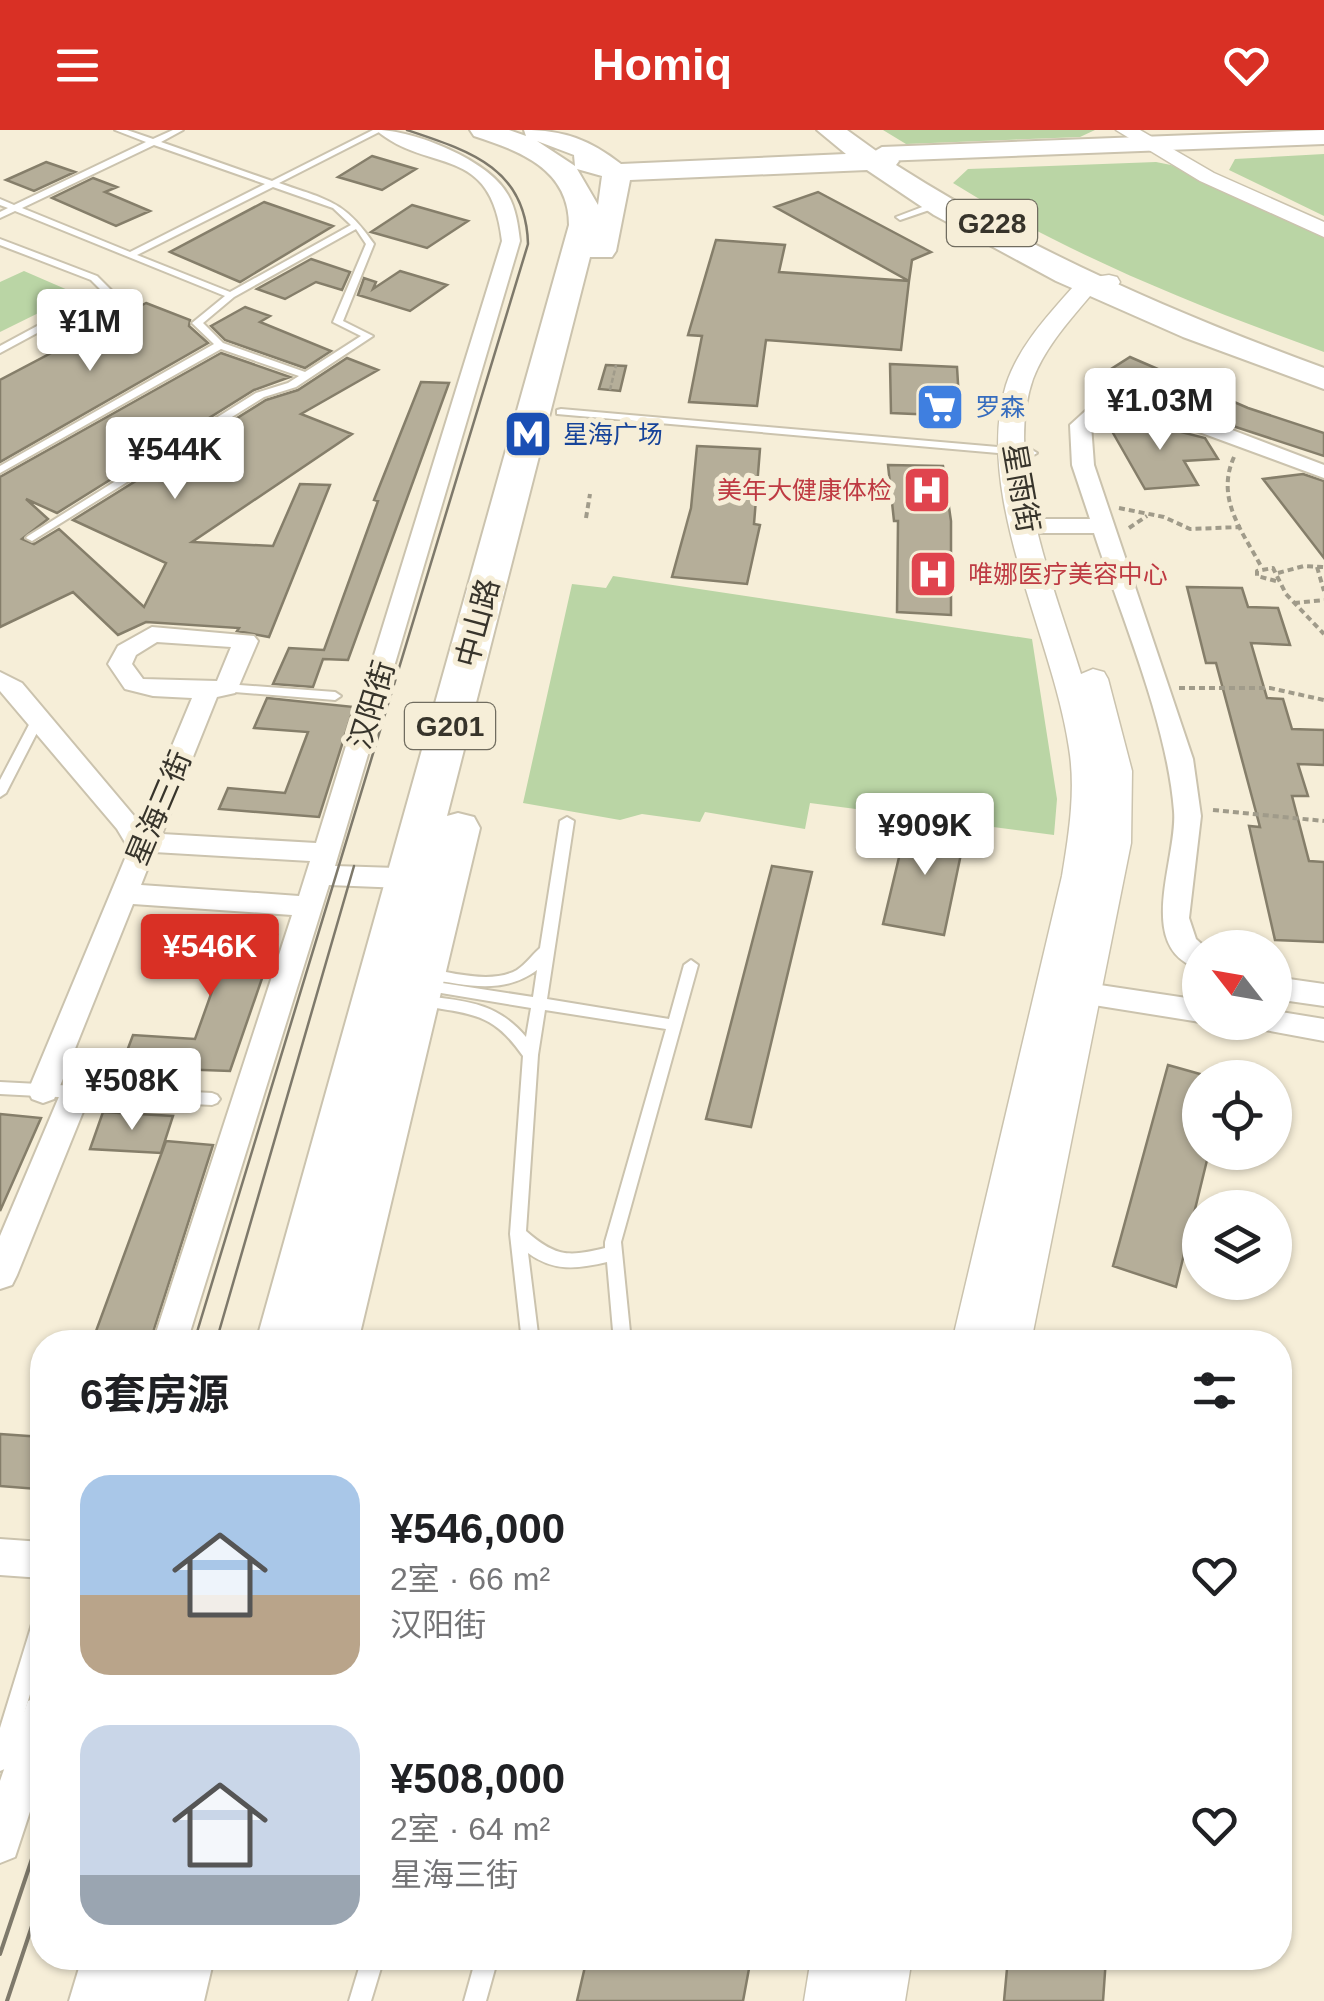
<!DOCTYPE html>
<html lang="zh">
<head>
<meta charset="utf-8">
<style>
  body { margin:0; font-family:Arial,"Noto Sans SC",sans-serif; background:#f2f2f2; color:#202124; height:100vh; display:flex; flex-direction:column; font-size:38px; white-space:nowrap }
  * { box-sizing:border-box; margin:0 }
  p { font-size:32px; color:#757577 }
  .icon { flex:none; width:55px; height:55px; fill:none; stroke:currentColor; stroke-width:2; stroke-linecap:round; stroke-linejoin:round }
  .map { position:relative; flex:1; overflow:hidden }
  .sheet { position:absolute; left:30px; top:1200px; width:1262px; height:640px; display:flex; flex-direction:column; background:#fff; border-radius:40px; box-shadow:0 2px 8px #0004 }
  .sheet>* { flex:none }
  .needle { width:65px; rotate:301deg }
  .tools { position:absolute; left:1182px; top:800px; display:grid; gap:20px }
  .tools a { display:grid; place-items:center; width:110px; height:110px; border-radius:50%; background:#fff; box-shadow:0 2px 8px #0004; font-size:50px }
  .price { position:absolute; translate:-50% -85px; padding:0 22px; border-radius:10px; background:#fff; color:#222; font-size:32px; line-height:65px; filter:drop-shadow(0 2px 5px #0008) }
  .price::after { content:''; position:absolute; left:50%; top:60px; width:30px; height:22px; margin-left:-15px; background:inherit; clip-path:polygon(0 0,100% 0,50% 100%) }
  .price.active { background:#d93025; color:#fff }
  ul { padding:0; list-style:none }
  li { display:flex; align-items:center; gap:30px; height:250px; padding:0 50px }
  li span { display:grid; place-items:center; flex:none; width:280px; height:200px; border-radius:30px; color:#555 }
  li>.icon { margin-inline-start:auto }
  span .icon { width:120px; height:120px; fill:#fffc; stroke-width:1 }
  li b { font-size:42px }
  h2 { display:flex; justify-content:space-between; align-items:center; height:120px; padding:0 50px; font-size:42px }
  header { display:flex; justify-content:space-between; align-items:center; height:130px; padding:0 50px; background:#d93025; color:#fff; font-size:45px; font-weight:600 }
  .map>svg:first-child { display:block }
</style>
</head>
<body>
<header><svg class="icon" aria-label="menu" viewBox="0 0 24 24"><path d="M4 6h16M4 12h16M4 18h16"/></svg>Homiq<svg class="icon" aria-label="heart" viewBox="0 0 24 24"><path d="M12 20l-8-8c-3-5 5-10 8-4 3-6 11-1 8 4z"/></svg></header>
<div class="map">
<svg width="1324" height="1871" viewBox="0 0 1324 1871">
  <rect width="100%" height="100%" fill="#f6eed8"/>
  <path fill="#bad5a5" d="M883,0H1095L1080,7L906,14Z
    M1324,24V86L1229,40L1235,29Z
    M1156,32L1171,35L1324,104V222C1197,176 1068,125 953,53L968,39Z
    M24,141L77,164L0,202V152Z
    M613,446L1032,509L1057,669L1054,705L810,673L805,699L705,682L700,692L642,684L620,690L523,673L572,454L606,458Z"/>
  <path fill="#b5ae99" stroke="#857e6a" stroke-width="2.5" d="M372,26L416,39L382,60L338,47Z
    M46,32L75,42L34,61L6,50Z
    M93,48L117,57L105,62L150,81L116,96L52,68Z
    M818,62L931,122L912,130L909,151L775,77Z
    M264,72L333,96L240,152L170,122Z
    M412,75L468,91L427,118L371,102Z
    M716,110L785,115L779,142L909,151L901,220L766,210L757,276L689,272L702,206L688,205Z
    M311,129L350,142L342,160L316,152L285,169L257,159Z
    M400,141L447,155L410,181L358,165L364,148L376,152L373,159Z
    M146,173L190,190L189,196L208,213L0,332V250Z
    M245,177L270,186L260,192L331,221L305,238L225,210L211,196Z
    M221,223L290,247L254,260L57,383L26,369L48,389L22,409L34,414L59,399L144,477L166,433L73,390L266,270L298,260L347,228L378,240L301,284L352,304L192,412L273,416L300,354L330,355L269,507L237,501L239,498L146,492L118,505L73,462L0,497V347Z
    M1130,227L1248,278L1324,303V326L1187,281L1127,268L1110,270L1108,241Z
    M890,234L957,237L960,286L891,283Z
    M606,235L626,236L620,261L599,259Z
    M421,252L449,253L348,530L323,529L313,557L273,554L289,518L324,520L378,371L374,370Z
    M1112,288H1126L1205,308L1218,329L1184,331L1198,355L1145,359L1113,303Z
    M697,316L760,319L754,394L760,395L747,454L672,447L691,378Z
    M888,335L943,336L951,391V485L897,482L898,391H894Z
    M1303,344L1324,351V428L1263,349Z
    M1187,457L1242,458L1248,477L1278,478L1290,515L1251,513L1267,568L1283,569L1292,599L1324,600V635L1298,634L1308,666H1292L1309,731L1324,732V812L1275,810L1249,696L1260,697L1216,533H1206Z
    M267,568L354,577L319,687L219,679L228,658L285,663L308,602L254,598Z
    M908,690L966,700L944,805L883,794Z
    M772,736L812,742L751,997L706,989Z
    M165,790L235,794L232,802L277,805L230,941L121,937L133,905L195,909L226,822L154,818Z
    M1168,935L1200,944V1022H1209L1176,1157L1113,1136Z
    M103,982L173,986L161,1023L90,1019Z
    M0,984L41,988L0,1081Z
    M166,1011L213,1015L150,1212H92Z
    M0,1304L42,1307V1343L37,1359L0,1356Z
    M587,1828H751L743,1871H577Z
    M1008,1828H1106L1103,1871H1004Z"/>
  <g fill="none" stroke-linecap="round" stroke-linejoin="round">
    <g stroke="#cbc3ae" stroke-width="4">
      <path id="service" d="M115,0H127L153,9L173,0H183L161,12L272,51L373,0H383L279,53C327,70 344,70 374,114L343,191L373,206L296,257L264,267L32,411L26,408L28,406L256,263L288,253L299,246L221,219L0,343V336L214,214L192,193L225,166L15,81L0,88V82L8,78L0,75V69L14,75L146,12ZM154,15L265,54L130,122L22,78ZM273,57L333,78L351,95L230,162L137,125ZM356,99L366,114L333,192L361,206L305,242L223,213L203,193L234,167Z
        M938,71L942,74L941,76L900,90L896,87Z
        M0,109L97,146L113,162L0,223V216L102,161L91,150L0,115Z
        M561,279L1032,320L1037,323L1032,326L557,284V280Z
        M226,554L335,562L341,566L335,570L222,561V555Z
        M38,585L44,589L6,663L0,667V650L32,589Z
        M567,687L574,691L547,869L669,889L684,835L691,830L698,835L621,1112L631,1212H614L607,1132C577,1139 554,1142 528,1123L539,1212H522L510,1104L523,926C499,892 483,885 442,879C431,877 420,877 412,870L419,865C463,871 496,871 526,907L531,878L423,860L416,855L423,850L533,867L537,840C504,865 466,855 428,849L421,844L428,839C455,843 492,854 517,840C526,834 532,825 540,818L560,691ZM545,880L666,899L605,1112V1118C568,1127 556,1127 526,1101L538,925Z
        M0,952L212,963L217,965L220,969L217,973L212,975L0,964Z
        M42,1484V1524L10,1631L7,1638L0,1641V1598L32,1494L35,1487Z
        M362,1828H384L371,1871H349Z
        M476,1828H498L486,1871H464Z"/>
    </g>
    <g stroke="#cbc3ae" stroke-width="4">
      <path id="minor" d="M376,0C414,0 489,30 508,65C516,79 518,95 520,111L335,736L427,739L437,742L441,749L437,756L427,759L329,755L187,1212H153L292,785L133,774L58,961L54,969L43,973L32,969L28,961L129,719L117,699L0,561V542L22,553L140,693L192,568L153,566L125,559L108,534L118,516L152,497L254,506L258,511L238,558L235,563L217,567L162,704L316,713L502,111C491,12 429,45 376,0ZM157,512L231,517L217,551L143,549L132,534L136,525ZM154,722L310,731L299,766L141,755Z
        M1126,272L1206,290L1324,335V348L1191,299L1126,284L1104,285L1091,295L1094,335L1193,629L1201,686L1189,788L1196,809L1206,818H1200V839C1133,819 1178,728 1174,681C1167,592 1122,489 1094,403H1026L1015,396L1026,389H1090L1072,335L1070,295L1092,275Z
        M1275,847L1324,854V876L1275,869Z
        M1060,849L1200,870V892L1050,868L1046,860L1050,852Z
        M1275,881L1324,889V911L1265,900L1261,892H1275Z
        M76,950L87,954L91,962L17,1145L12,1155L0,1159V1106L61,962L65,954Z
        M0,1409L42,1412V1448L0,1445Z
        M42,1565V1645L15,1727L0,1733V1651L28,1571Z"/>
    </g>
    <g stroke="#cbc3ae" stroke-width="3">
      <path id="tertiary" d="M1116,0H1140L1214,43L1324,92V107L1200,51Z
        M1109,145L1117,147L1120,152L1117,157L1095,160C1072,188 1046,215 1033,249C1003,334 1056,462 1081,544L1093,539L1104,542L1108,549L1132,641L1131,713L1031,1212H952L1062,746C1069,704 1076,660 1069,618C1053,507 973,365 1006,255C1019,214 1053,180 1080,149Z
        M811,1828H912L905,1871H804Z"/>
    </g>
    <g stroke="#cbc3ae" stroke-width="4">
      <path id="secondary" d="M1324,0V14L882,31L870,24L882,17Z"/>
    </g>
    <g stroke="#cbc3ae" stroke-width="4">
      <path id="trunk" d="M470,0H509L526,6L524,0C564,0 590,10 621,34L846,24L817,0H847L879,23L895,25L899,31L896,35C1031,121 1174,183 1324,238V259L1183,207L1056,151L934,85L867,40L630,50L616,121L612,127H590L447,686L458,683L474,687L480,698L358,1212H256L569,95C569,39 520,21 474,6ZM537,11L574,25L575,36ZM577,39L602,46L598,75Z
        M82,1828H214L204,1871H69Z"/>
    </g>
    <path stroke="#a09b8a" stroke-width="2.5" stroke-dasharray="5 2.5" stroke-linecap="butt" d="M610,260L616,235"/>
    <path stroke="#a09b8a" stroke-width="4" stroke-dasharray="6 4" stroke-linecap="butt" d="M1234,327C1215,369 1243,402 1262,438
      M1119,378L1164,387L1190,399L1241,397
      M586,388L590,364
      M1129,398L1147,386
      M1317,437L1324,461
      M1278,443L1304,436L1324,437
      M1276,451L1257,446V441L1273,438L1286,464L1324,504
      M1294,473L1324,470
      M1179,558H1270L1324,570
      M1213,680L1324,691"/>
    <use href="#service" fill="#fff" fill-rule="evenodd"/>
    <use href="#minor" fill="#fff" fill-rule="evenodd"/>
    <use href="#tertiary" fill="#fff" fill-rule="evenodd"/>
    <use href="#secondary" fill="#fff" fill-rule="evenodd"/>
    <use href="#trunk" fill="#fff" fill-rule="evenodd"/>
    <path stroke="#7e796b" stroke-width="2.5" d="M194,1212L528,114C526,38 470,21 407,0
      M216,1212L354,736"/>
    <path stroke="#7e796b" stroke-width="4" d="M0,1824L42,1699
      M7,1871L42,1766"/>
  </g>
  <defs>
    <g id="supermarket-square" transform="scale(2.5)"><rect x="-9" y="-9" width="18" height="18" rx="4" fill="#3f7fe0" stroke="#f6eed8"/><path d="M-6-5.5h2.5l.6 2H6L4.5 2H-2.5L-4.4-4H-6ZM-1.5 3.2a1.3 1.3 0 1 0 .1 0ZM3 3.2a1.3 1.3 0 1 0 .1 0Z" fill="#fff"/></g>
    <g id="metro-square" transform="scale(2.5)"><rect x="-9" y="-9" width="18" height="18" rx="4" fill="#1a4fb4" stroke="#f6eed8"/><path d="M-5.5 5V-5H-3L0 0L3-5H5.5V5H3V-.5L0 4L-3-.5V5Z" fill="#fff"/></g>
    <g id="hospital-square" transform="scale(2.5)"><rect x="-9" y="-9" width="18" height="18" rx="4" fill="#e0444e" stroke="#f6eed8"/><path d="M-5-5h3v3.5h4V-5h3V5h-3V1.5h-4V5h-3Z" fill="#fff"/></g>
  </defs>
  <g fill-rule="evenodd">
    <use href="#supermarket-square" x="940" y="277"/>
    <use href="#metro-square" x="528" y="304"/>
    <use href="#hospital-square" x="927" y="360"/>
    <use href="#hospital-square" x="933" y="444"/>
  </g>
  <g text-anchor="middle" stroke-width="10" stroke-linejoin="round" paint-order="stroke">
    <g font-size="25" fill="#366cbe" stroke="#f6eed8" text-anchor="start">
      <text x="975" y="286">罗森</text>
    </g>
    <g font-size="25" fill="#164399" stroke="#f6eed8" text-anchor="start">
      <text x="563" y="313">星海广场</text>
    </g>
    <g font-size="25" fill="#be3a42" stroke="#f6eed8" text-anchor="end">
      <text x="892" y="369">美年大健康体检</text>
      <text x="968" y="453" text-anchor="start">唯娜医疗美容中心</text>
    </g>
    <g fill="#f6eed8" stroke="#706c5f" stroke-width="2.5">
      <rect x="947" y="70" width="90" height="46" rx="8"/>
      <rect x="405" y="573" width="90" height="46" rx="8"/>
    </g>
    <g font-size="28" font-weight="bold" fill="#37342b">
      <text x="992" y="103">G228</text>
      <text x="450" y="606">G201</text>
    </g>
    <g font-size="30" fill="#37342b" stroke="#f6eed8">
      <text transform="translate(1021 358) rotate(80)" y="10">星雨街</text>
      <text transform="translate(478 493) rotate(-75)" y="10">中山路</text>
      <text transform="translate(372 575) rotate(-73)" y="10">汉阳街</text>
      <text transform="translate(159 678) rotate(-67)" y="10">星海三街</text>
    </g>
  </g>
</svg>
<div class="tools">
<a><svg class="needle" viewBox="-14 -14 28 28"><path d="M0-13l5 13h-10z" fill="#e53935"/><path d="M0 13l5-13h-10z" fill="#757577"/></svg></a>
<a><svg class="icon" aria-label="locate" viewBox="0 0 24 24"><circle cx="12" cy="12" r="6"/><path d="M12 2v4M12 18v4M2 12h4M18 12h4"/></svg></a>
<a><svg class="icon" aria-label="layers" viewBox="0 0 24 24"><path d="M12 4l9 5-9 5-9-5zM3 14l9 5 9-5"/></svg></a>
</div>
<b class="price" style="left:90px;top:244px">¥1M</b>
<b class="price" style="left:1160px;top:323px">¥1.03M</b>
<b class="price" style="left:175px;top:372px">¥544K</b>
<b class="price" style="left:925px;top:748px">¥909K</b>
<b class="price active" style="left:210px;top:869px">¥546K</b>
<b class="price" style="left:132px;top:1003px">¥508K</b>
<section class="sheet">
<h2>6套房源<svg class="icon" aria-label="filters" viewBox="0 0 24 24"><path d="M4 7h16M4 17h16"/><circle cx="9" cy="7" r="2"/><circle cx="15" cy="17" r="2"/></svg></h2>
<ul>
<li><span style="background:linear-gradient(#a9c7e8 60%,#b9a48a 0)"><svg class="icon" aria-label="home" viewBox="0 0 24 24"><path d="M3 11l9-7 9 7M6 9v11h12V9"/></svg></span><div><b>¥546,000</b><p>2室 · 66 m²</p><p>汉阳街</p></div><svg class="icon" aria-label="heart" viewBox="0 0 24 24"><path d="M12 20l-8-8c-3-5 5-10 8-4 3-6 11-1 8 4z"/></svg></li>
<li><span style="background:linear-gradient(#c9d6e8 75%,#9aa5b1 0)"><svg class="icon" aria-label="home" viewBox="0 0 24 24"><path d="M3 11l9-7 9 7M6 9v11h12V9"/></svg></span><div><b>¥508,000</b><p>2室 · 64 m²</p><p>星海三街</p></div><svg class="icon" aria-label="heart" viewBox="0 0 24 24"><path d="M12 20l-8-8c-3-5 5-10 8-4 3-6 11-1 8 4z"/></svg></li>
</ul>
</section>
</div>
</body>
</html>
